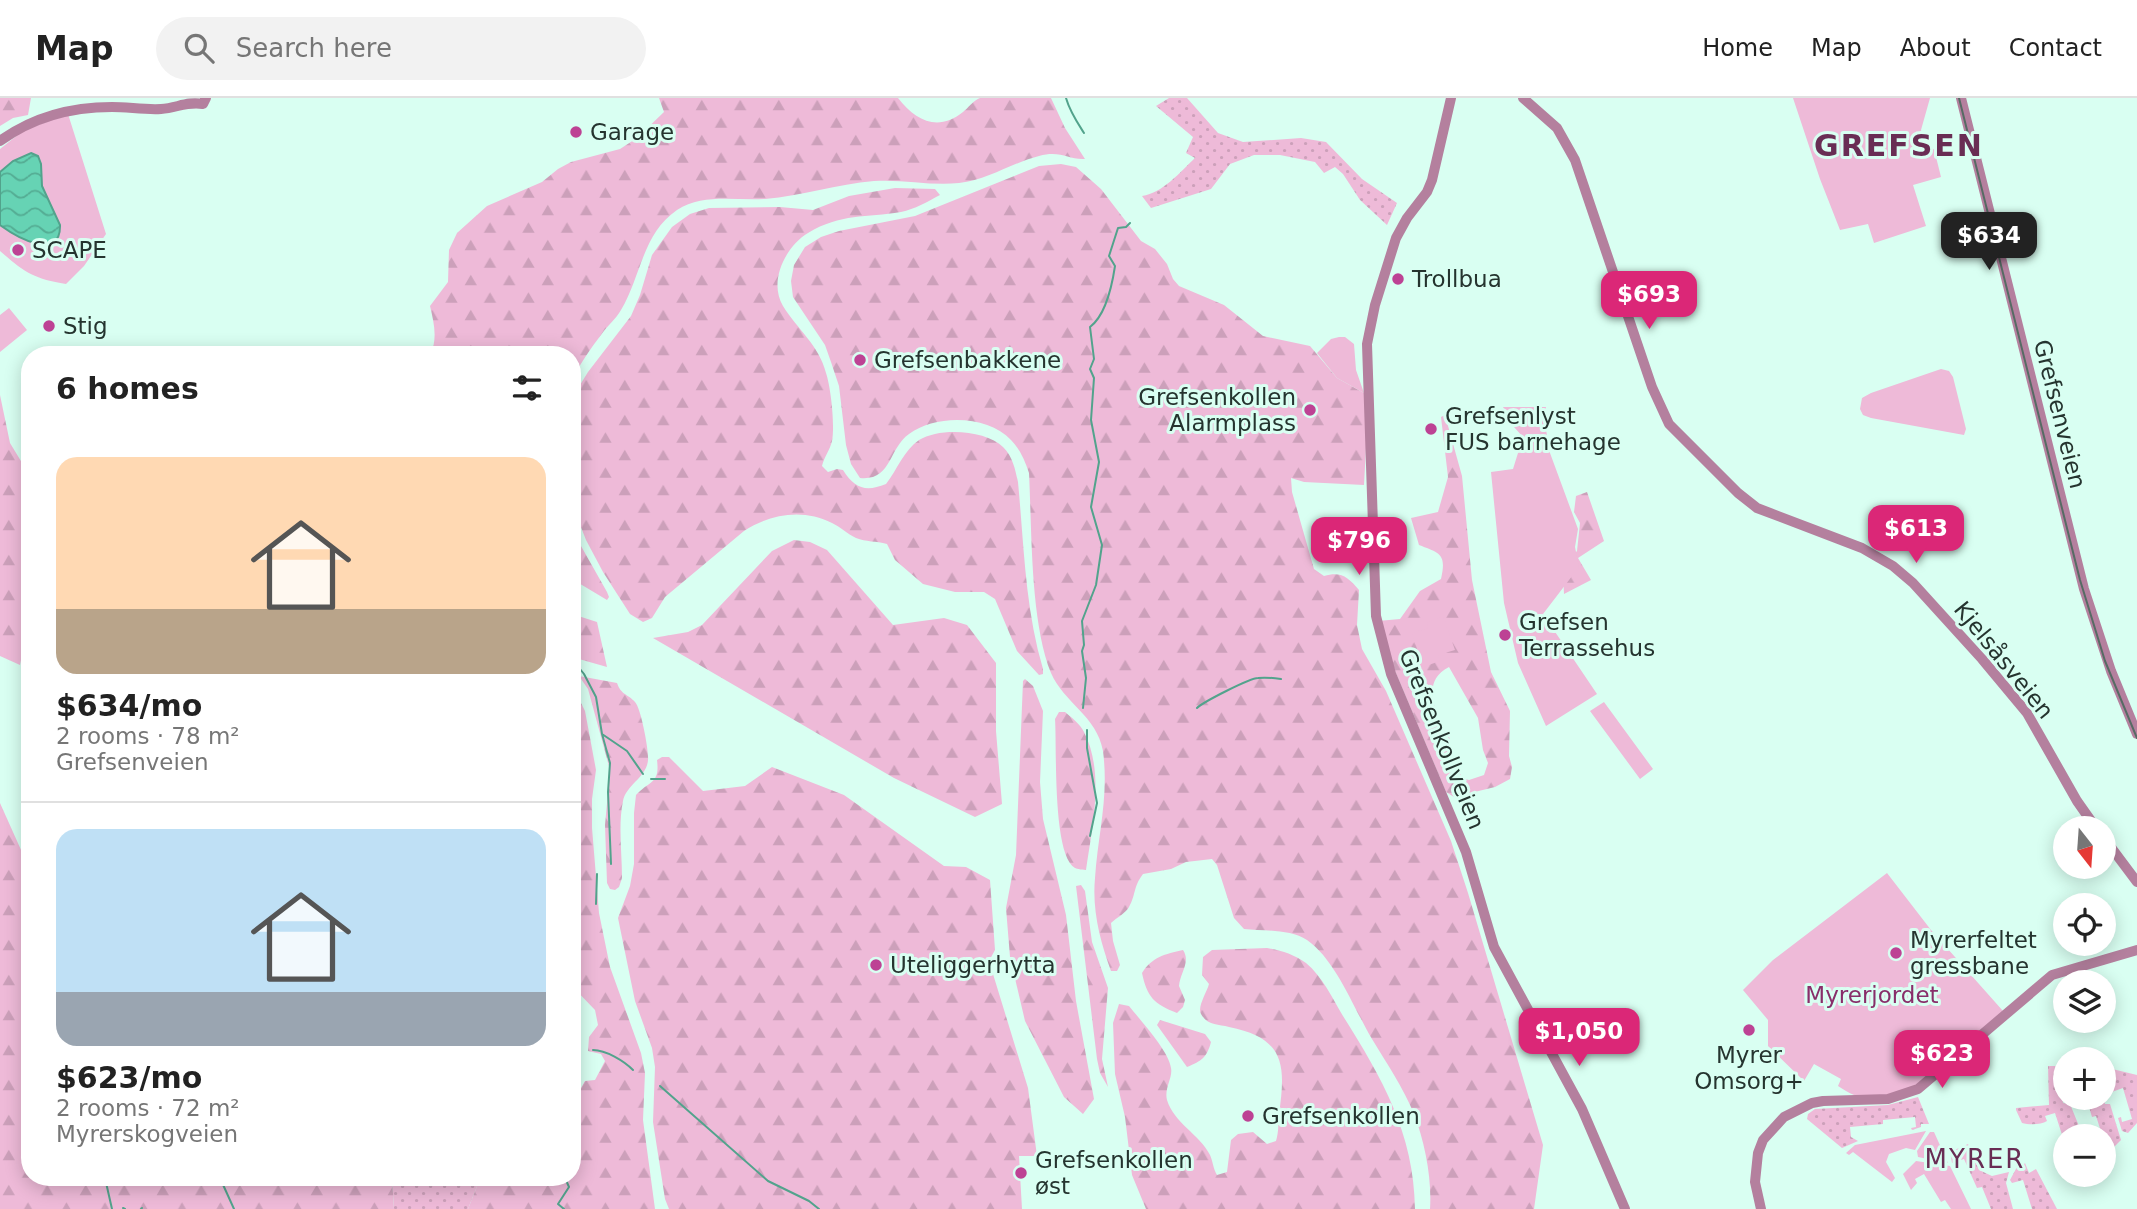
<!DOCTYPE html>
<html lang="en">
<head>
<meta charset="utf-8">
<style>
  body { margin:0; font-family:"DejaVu Sans",sans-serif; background:#f2f2f2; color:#222; height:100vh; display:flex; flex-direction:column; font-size:26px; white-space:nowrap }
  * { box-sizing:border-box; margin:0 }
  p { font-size:23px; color:#767676 }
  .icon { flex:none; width:38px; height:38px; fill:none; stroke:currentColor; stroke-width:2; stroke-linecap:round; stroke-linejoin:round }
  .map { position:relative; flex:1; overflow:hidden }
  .sheet { position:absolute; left:21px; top:248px; width:560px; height:840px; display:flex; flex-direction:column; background:#fff; border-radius:28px; box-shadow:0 4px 18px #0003 }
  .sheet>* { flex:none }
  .needle { width:46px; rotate:163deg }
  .tools { position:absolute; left:2053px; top:718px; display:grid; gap:14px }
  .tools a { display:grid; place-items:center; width:63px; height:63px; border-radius:50%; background:#fff; box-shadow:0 4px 18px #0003; font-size:35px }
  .price { position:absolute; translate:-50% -60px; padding:0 16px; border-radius:14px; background:#db2777; color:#fff; font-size:23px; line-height:46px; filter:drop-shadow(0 2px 4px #0008) }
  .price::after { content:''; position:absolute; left:50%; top:42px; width:21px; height:16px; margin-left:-10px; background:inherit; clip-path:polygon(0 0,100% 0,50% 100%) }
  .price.current { background:#222; color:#fff }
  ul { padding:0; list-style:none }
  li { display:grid; align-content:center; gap:14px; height:371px; padding:0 35px }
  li+li { border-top:2px solid #e0e0e0 }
  li span { display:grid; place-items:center; height:217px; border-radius:21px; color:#555 }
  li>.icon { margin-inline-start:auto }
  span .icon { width:126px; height:126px; fill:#fffc; stroke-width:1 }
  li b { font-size:30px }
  h2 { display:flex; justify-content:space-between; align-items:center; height:84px; padding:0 35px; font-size:30px }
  header { display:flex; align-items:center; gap:42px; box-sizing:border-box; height:98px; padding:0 35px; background:#fff; border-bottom:2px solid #e0e0e0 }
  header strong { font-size:33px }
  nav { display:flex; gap:38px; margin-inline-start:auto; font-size:24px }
  .search { width:490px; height:63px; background:#f2f2f2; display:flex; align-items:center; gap:18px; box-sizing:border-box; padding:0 24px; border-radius:38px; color:#767676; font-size:26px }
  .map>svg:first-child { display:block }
</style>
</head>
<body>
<header>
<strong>Map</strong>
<div class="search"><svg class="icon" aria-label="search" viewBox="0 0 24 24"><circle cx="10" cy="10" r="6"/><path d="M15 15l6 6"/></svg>Search here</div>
<nav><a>Home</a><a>Map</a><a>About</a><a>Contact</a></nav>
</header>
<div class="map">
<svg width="2137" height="1111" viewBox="0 0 2137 1111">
  <defs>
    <pattern id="grass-dots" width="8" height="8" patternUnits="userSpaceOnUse" patternTransform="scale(1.75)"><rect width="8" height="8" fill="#eebad8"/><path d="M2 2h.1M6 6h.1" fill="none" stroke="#cca0ba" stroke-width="1.8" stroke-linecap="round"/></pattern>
    <pattern id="forest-firs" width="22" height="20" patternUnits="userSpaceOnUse" patternTransform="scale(1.75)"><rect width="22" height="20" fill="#eebad8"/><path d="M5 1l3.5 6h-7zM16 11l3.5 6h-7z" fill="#cca0ba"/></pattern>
    <pattern id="water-waves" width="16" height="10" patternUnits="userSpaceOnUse" patternTransform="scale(1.75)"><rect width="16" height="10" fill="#66d3b4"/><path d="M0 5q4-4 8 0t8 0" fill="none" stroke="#54ac93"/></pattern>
  </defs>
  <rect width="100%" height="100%" fill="#d9fff2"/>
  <path fill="url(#grass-dots)" d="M1169,0H1187L1218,35L1243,44L1301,40L1326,44L1362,81L1397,105L1387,127L1360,102L1343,76L1335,69L1324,75L1315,64L1280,57H1254L1230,66L1211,91L1151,110L1142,98C1163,95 1180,74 1195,60L1186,55L1193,39L1156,8Z
    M2048,968H2059C2064,977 2065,985 2065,995L2062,996L2063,1005L2070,1006L2083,1038H2065V1046L2055,1015L2045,1018L2047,1023C2041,1027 2029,1027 2022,1025L2016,1012V1010L2049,1007Z
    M2104,969L2137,977V1025L2128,1035L2122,1033L2118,1020L2121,1019L2122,1024L2132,1021L2123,990L2109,995L2104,988Z
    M1918,999L1929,1026H1921V1029L1912,1032L1911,1030L1916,1029L1915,1019L1883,1022V1026L1850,1029L1851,1039L1858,1043L1842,1050L1807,1021L1808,1016L1815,1011L1888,1007Z
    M2086,999H2103L2105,1006H2110L2121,1042L2104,1059V1050L2106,1049L2096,1018L2092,1019Z
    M1968,1046L1979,1072L1992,1078L2009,1074L2006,1085L2013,1111H1991L1982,1089L1977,1090L1964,1061L1952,1065L1950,1054Z
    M2025,1065L2029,1075L2036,1071L2057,1111H2032L2023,1082L2012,1085L2010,1082L2017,1069L2020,1071Z
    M392,1080H477L479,1083L468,1111H394Z"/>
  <path fill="url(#forest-firs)" fill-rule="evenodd" d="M0,0H31L28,17L13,20L0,28Z
    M659,0H898C916,23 938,34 963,14C968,10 974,2 980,0C988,0 1039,0 1051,0L1065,30L1085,61C1068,62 1061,52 1039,58C1011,65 988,82 959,85C931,88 903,81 874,83C837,86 802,98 765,101C736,103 703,95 677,112C642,136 641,179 621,212C616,221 607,228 601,237C590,251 581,265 572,281V257H430C438,241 434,225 430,208L448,184L449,152L457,135L487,108L542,84L558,71L571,64L620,51L637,40L664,14Z
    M1061,66L1076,69L1101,91L1141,143L1155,151L1167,166L1173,181L1179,188L1224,207L1263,238L1310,248L1337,280L1364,295L1367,331L1364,387L1304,384L1291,380L1292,394L1314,471L1324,478C1341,473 1348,479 1359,492L1357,527L1362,551L1386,593L1451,743L1468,795L1543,1047L1534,1111H1430C1432,1080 1425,1045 1414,1016C1403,989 1387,966 1372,941C1354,911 1336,862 1307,842C1290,831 1263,833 1244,831L1234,820L1217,767L1212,761L1186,764L1171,771L1143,776C1133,789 1136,797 1129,809C1125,816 1117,819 1111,825L1113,843L1120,867L1117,873H1111C1100,843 1092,812 1095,780C1098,735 1109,700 1103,653C1097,618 1064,605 1051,575C1030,522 1032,433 1029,375C1025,363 1020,351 1011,342C988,317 936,316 909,336C888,351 892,383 860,380L851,366L846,347L839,288L831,264L825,247L793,199L791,183L794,167L805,149L821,139L839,133L915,118L1039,68Z
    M895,90L935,91L940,97C927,104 915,111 901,114C866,120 841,115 808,135C786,148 768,183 783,208C797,231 819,247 826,275C831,290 835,328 832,343C830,352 824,359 822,368L828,374L837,371L843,372C855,391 866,394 886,386C897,372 904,352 919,342C940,329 986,332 1003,349C1013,359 1015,371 1018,384C1024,447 1025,510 1043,571V576L1039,577L1017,553L995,501L984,494H955L923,486L895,462L887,446C876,443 866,444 856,440C847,436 841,429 832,425C803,410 770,416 744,433L665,499L652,520L643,524L630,516L603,474L586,442L572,406V300L588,274L631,218L640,197L652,157L672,129L690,116L709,110L780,109L813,112L849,98Z
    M0,297L10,345L30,378V517L20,567L0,558Z
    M1445,317L1462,378L1472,482L1491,574L1510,613L1509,658L1512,669L1510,681L1495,689L1454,699L1446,694L1395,573L1378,523L1400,521L1420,493L1441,481C1447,455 1439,455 1419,447L1411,420L1438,414L1448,379L1441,319ZM1449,569L1478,620L1483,652L1488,665L1484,677L1469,682L1462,680L1455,663L1448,634L1441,631C1435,607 1422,583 1449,569Z
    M1587,394L1604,443L1578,460L1591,482L1564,496C1563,479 1564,465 1577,453L1580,425L1574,414L1576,398Z
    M572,425L581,448L607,494L609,499L607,502L572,481Z
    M794,442L810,444L827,452L893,527L944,520L967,527L996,565V633L1002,706L975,719L894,680L653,540L688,534L702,527L772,453Z
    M572,516L597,524L607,569L572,559Z
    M579,578L617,585C621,597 628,596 635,604C641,610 649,653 648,662C647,679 626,687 623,703C618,727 622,755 622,780L619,789L615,792L610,791L607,785L605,727L610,672L588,591Z
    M1025,581L1033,588L1043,613L1040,684L1043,721L1066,817L1076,903L1094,1001L1083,1016L1064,999L1025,923L1010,859L1006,810L1016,757L1023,583Z
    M572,587L585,613L596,672L592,701V730L599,815L610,869L641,955L645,975L643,1022L655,1111H468L479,1083L477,1080H572V1006L585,983L595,982L605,963L601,956L588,953L589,939L598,927L595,912L572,888Z
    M1059,614H1065C1072,620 1080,626 1084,634C1105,675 1092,729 1086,772C1085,772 1076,771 1075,770C1052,757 1057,648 1055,621Z
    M662,659H669L703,693L745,688L772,669L844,697L944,768L966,769L990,782L995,852L989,863L1028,990L1037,1058H1019L1022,1111H669L665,1101L653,1024L655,969L652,950L635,903L618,820L630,788L634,766V715L636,697C650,682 660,686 657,662Z
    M0,705L30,772V1080H392L394,1111H0Z
    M1081,787L1085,793L1092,844L1108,890L1102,961L1108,989L1100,975L1097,961L1076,788Z
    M1267,850C1282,853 1293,856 1306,865C1322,878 1333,901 1343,918C1382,980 1414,1035 1415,1111H1146L1132,1077L1125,1019L1115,976L1113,925L1119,906L1129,908C1140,922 1169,953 1171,970C1173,980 1164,990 1167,1002C1174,1025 1199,1036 1210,1057C1213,1064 1213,1070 1217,1077L1227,1074L1231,1042L1238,1036L1253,1034L1267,1046L1276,1043C1279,1033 1278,1026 1279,1016C1286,967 1285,940 1229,929C1218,926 1208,928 1201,916C1197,909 1207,894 1209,886L1202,877L1203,859L1212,852Z
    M1183,852C1191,864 1180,875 1179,888L1185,902L1183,909L1177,915C1154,906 1147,899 1142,875C1152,859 1165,856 1183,852Z
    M1160,922L1205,936L1211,944C1207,959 1202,963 1187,969L1157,927Z"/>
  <path fill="#eebad8" d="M1793,0H1930L1921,32L1926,52L1934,51L1941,79L1913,87L1926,128L1874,145L1868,126L1840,132L1820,81Z
    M68,16L106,136L84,168L66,186C34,181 24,174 0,153V51L24,32Z
    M9,210L27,232L0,254V217Z
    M1339,239H1345L1354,246L1356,272L1364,295L1337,280L1317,255L1331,241Z
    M1941,271L1949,273L1953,279L1966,331L1964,337L1871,320L1863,317L1860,311L1862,300L1871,295Z
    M1503,309H1546L1544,320L1550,355L1578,431L1575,449L1579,469L1543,516L1597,596L1546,628L1518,565L1504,505L1491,374L1513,371L1523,339L1514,329Z
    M1443,518L1455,552L1438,557L1440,563L1423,569L1412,535L1428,530L1427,524Z
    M1604,604L1653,671L1640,681L1590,613Z
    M1887,775L1931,832L2003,913L1915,988C1899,996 1871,1003 1854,997C1849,995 1843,991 1838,988L1841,981L1814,966L1804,983L1768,948V922L1743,892L1773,862Z
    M1926,1033L1915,1052L1906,1050L1889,1056L1886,1064L1895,1080L1892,1084L1853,1054L1849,1057L1846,1055L1855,1047Z
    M1930,1034H1934L1948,1065L1918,1059L1917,1053Z
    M1916,1063L1950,1068L1971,1111H1951L1945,1102L1941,1104L1924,1076L1915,1081L1917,1085L1911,1092L1903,1076Z"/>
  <path fill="url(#water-waves)" stroke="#52a38c" stroke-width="2" d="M31,55L38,58L41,66L42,88L60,127C61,165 15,138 0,127V74L13,63Z"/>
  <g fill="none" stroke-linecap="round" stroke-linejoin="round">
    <path stroke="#52a38c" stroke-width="2" d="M1066,0C1070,14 1077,24 1084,35
      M572,561L584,576L596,599L602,636L610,665L608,694L611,766
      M1083,610L1086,580L1082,553L1084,547L1082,523L1096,487L1102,447L1091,409L1099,364L1091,322L1094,280L1090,271L1094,261L1090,229C1106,217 1112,188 1115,168L1109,158L1118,130L1126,129L1130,125
      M1197,610C1203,604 1250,580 1258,580C1266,579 1274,580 1281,581
      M1087,632V650L1097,705L1090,738
      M602,636L627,653L643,676
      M651,681H665
      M596,806L597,776
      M593,952C606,952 624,963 633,972
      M660,988L768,1083L809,1103L819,1111
      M105,1080L112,1111
      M220,1080L234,1111
      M123,1110L125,1111
      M141,1111L142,1110
      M564,1111L558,1106L569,1089L565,1080"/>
    <path stroke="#b4809e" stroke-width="10" d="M1451,0L1432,82L1427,94L1407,120L1396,140L1375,207L1367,246L1376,518L1391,576L1466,754L1494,849L1582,1011L1625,1111
      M1523,0L1557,30L1575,62L1652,289L1669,326L1738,395L1757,410L1862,450L1893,468L1913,485L1982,561L2027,615L2077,703L2096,730
      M1961,0L2084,491L2111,573L2137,636
      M0,43C33,19 71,9 112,9C128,9 145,12 161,11C177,10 187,3 203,6L206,0
      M2104,740L2137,784
      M1761,1111L1755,1084L1758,1055L1763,1042L1784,1019L1812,1005L1823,1003L1888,1001L1918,991L2052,877L2137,852"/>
    <path stroke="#566b64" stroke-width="2" d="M1959,0L2080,482L2105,563L2137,640"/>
  </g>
  <g fill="#bd4294" stroke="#d9fff2" stroke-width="2.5">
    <circle cx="576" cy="34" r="7"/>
    <circle cx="18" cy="152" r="7"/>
    <circle cx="1398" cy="181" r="7"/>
    <circle cx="49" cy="228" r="7"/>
    <circle cx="860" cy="262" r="7"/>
    <circle cx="1310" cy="312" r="7"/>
    <circle cx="1431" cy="331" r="7"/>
    <circle cx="1505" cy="537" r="7"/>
    <circle cx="1896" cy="855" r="7"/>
    <circle cx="876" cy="867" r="7"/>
    <circle cx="1749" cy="932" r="7"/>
    <circle cx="1248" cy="1018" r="7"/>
    <circle cx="1021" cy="1075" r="7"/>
  </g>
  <g text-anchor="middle" stroke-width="6" stroke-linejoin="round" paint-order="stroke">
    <g font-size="23" fill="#25342f" stroke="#d9fff2" text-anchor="start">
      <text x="590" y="42">Garage</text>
      <text x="32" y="160">SCAPE</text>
      <text x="1412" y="189">Trollbua</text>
      <text x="63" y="236">Stig</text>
      <text x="874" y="270">Grefsenbakkene</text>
      <text x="1296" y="307" text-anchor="end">Grefsenkollen<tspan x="1296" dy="26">Alarmplass</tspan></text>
      <text x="1445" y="326">Grefsenlyst<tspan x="1445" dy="26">FUS barnehage</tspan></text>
      <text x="1519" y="532">Grefsen<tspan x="1519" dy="26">Terrassehus</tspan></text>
      <text x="1910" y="850">Myrerfeltet<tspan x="1910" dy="26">gressbane</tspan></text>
      <text x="890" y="875">Uteliggerhytta</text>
      <text x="1749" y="965" text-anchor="middle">Myrer<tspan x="1749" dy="26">Omsorg+</tspan></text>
      <text x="1262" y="1026">Grefsenkollen</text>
      <text x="1035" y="1070">Grefsenkollen<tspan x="1035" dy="26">øst</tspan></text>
    </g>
    <g font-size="23" fill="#25342f" stroke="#d9fff2">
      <text transform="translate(2060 316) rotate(76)" y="8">Grefsenveien</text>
      <text transform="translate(2004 562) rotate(51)" y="8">Kjelsåsveien</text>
      <text transform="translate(1442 641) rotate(68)" y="8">Grefsenkollveien</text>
    </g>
    <g font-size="23" fill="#882e6a" stroke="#d9fff2">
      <text x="1872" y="905">Myrerjordet</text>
    </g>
    <g font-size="26" letter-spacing="2" fill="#692d54" stroke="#d9fff2">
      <text x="1975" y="1070">MYRER</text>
    </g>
    <g font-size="30" font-weight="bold" letter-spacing="2" fill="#692d54" stroke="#d9fff2">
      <text x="1899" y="58">GREFSEN</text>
    </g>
  </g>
</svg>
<div class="tools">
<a><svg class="needle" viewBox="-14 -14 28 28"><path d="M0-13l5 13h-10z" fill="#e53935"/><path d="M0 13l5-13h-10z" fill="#767676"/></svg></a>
<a><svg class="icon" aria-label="locate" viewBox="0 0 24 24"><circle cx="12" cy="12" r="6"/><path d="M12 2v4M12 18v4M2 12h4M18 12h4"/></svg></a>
<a><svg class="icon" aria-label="layers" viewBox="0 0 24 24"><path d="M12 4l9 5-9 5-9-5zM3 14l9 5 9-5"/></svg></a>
<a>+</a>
<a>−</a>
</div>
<b class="price current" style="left:1989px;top:174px">$634</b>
<b class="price" style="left:1649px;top:233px">$693</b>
<b class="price" style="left:1916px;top:467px">$613</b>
<b class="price" style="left:1359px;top:479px">$796</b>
<b class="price" style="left:1579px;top:970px">$1,050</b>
<b class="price" style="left:1942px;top:992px">$623</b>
<section class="sheet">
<h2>6 homes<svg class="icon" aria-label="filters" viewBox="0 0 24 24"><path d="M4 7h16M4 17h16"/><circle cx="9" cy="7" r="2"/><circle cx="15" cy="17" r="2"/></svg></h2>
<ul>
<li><span style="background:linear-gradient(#ffd9b3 70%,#b9a48a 0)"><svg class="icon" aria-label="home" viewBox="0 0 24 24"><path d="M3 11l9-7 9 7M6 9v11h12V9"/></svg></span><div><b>$634/mo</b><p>2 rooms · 78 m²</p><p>Grefsenveien</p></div></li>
<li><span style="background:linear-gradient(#bfe0f5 75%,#9aa5b1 0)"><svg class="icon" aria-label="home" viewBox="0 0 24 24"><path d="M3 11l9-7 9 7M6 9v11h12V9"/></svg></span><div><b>$623/mo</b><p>2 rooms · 72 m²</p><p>Myrerskogveien</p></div></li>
</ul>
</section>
</div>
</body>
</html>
